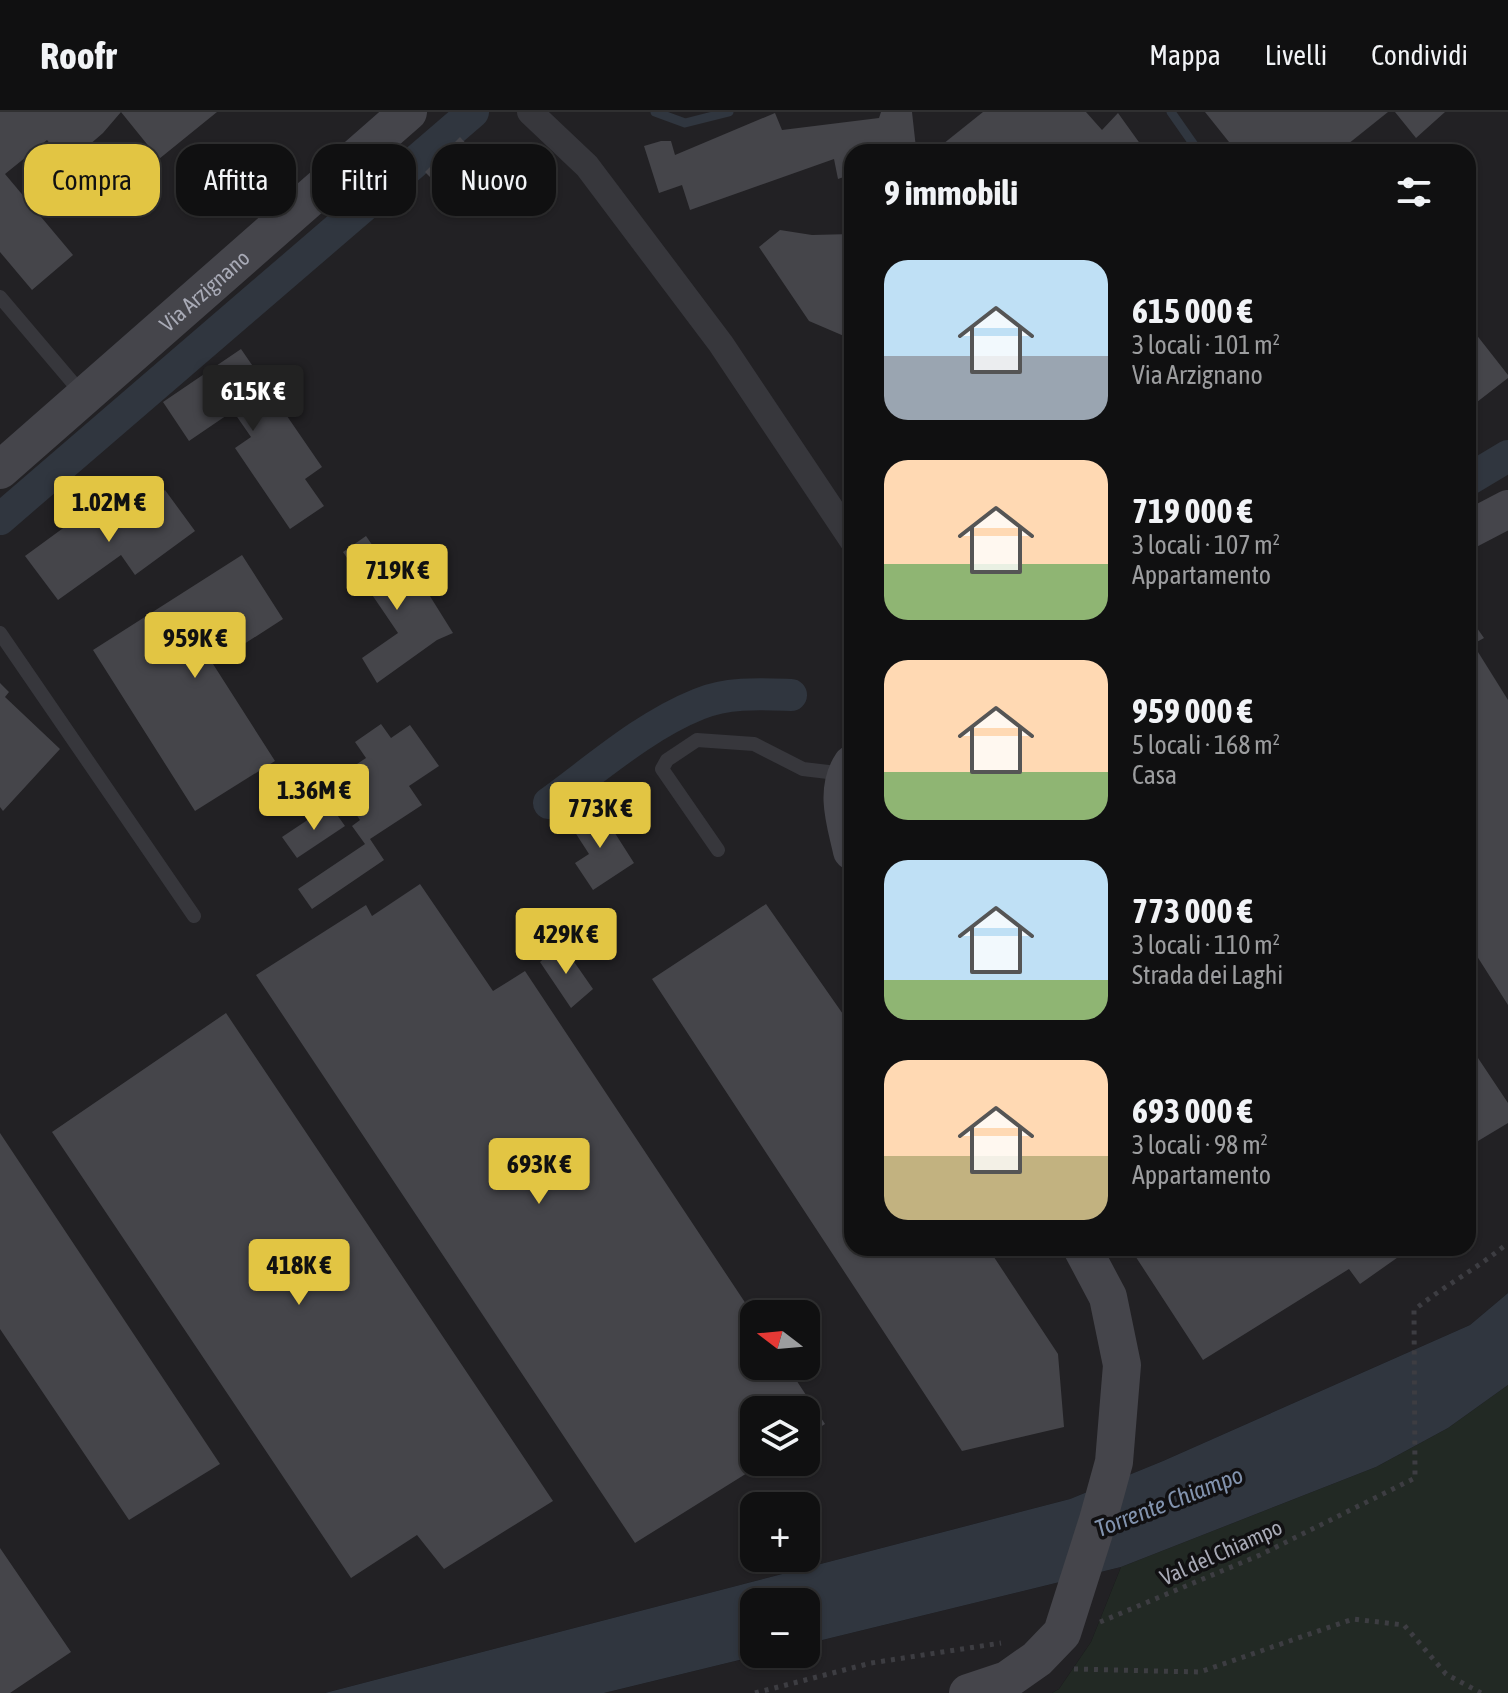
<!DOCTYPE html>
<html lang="it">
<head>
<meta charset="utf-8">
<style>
  body { margin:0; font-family:"Asap Condensed",sans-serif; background:#1e1e1f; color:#f1f3f6; height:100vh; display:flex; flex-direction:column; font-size:30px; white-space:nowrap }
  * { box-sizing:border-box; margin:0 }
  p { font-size:26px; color:#9c9d9f }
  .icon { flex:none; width:44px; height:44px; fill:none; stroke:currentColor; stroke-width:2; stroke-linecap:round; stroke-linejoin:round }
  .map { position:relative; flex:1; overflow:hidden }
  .details { position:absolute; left:844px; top:32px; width:632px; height:1112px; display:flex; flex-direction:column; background:#101011; border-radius:24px; box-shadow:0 2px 6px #0004,0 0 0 2px #303031 }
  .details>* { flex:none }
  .banner { position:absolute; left:24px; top:32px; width:700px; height:72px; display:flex; gap:16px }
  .needle { width:52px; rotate:286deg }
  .buttons { position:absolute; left:740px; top:1188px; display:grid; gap:16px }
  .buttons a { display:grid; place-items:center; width:80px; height:80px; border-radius:16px; background:#101011; box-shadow:0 2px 6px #0004,0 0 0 2px #303031; font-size:40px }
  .price { position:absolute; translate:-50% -68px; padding:0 18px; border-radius:8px; background:#e2c543; color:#111; font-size:26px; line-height:52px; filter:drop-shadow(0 2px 4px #0008) }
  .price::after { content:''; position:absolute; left:50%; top:48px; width:24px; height:18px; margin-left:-12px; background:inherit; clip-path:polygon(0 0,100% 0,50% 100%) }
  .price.selected { background:#222; color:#fff }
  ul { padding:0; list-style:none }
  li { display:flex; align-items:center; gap:24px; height:200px; padding:0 40px }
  li span { display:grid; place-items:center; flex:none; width:224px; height:160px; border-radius:24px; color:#555 }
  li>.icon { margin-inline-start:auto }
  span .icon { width:96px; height:96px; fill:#fffc; stroke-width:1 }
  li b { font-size:34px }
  h2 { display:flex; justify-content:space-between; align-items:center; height:96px; padding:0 40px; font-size:34px }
  .tag { padding:0 28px; border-radius:24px; background:#101011; box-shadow:0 2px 6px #0004,0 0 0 2px #303031; font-size:28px; line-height:72px }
  .tag.selected { background:#e2c543; color:#111 }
  header { display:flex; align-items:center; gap:48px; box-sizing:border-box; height:112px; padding:0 40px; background:#101011; border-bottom:2px solid #303031 }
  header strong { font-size:38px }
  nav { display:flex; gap:44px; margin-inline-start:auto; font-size:28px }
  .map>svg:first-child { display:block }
</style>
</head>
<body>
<header>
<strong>Roofr</strong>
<nav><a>Mappa</a><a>Livelli</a><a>Condividi</a></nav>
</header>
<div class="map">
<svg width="1508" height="1581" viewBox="0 0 1508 1581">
  <rect width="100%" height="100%" fill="#161517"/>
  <path fill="#222124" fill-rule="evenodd" d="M0,0H1508V1181L1470,1213L1163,1349L1070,1387L325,1581H0ZM852,40H1468V1136H852ZM754,1202H806V1254H754ZM754,1298H806V1350H754ZM754,1394H806V1446H754Z
    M1121,1455L1091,1530L1059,1577L1052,1581H604L764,1542H806V1532Z"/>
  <path fill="#222924" d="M1508,1273V1581H1052L1059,1577L1091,1530L1121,1455L1376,1355L1448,1316Z"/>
  <path fill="#30363f" d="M1508,1181V1273L1448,1316L1376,1355L1121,1455L806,1532V1490H754V1542H764L604,1581H325L1070,1387L1163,1349L1470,1213Z"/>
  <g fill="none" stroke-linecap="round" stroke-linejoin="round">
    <path stroke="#30363f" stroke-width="9" d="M655,0L685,11L729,0
      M1171,0L1199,40"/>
    <path stroke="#30363f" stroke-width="32" d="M1468,368L1508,344
      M0,407L473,0
      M549,691C596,657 644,614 699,592C728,580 761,582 791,583"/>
  </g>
  <path fill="#45454a" d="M0,0H217L159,47L121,0L103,21L67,52L47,28L5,62L73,143L32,178L0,140Z
    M881,0H912L916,36L906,40H852V62L838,67L834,47L690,98L682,73L659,81L644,34L661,29H671L675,43L775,1L782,18L879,6Z
    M983,0H1086L1102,18L1118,1L1146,40H933Z
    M1205,0H1388L1338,40H1237Z
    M1395,0H1445L1416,26Z
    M460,25L481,48L447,82L425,60Z
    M780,118L812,123L852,122V213L844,224L809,209L759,135Z
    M1468,212L1508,263V266L1468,297Z
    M241,237L322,355L305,367L324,394L290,417L235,336L251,325L233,299L189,329L163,290Z
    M165,378L195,419L135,463L121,443L58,488L25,444L92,395L109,419Z
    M366,424L402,476L418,465L453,521L437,528L377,571L362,546L398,521L343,440Z
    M242,443L283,507L213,552L275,649L195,699L93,538Z
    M1468,503L1484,526L1473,532L1508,588V893L1468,830Z
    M0,571L9,580L5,585L60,637L3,699L0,695Z
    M381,612L391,626L410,613L439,654L409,674L422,693L370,727L384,748L312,797L298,777L365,732L352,714L360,708L333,668L366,646L355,630Z
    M330,693L345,714L297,746L282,725Z
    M599,696L634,751L593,778L575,751L589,742L571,714Z
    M420,772L493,879L525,859L754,1204V1254H787L825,1312L806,1324V1298H754V1350H765L635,1431L256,863L366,793L372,804Z
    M766,792L852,915V1136H988L1058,1242L1064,1315L962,1339L652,867Z
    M561,831L593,877L571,896L540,850Z
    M226,901L553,1389L444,1457L417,1423L351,1466L52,1020Z
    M1468,931L1508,991V1011L1468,1035Z
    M0,1021L220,1352L129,1408L0,1217Z
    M1130,1136H1411L1360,1172L1349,1157L1203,1248Z
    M0,1436L71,1540L10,1581H0Z"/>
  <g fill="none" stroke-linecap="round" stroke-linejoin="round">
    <path stroke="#3d3d42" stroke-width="5" stroke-dasharray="4 6" stroke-linecap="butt" d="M1100,1510L1260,1443L1415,1366L1414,1198C1444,1174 1478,1156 1508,1131
      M1074,1557L1200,1560L1353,1507L1404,1513L1446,1562L1481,1581
      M755,1581L871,1551L1001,1531"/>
    <path stroke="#37373c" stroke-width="14" d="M0,185L84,284
      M0,521L194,804
      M718,738L662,657L667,648L697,628L754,632L803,657L845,662"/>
    <path stroke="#37373c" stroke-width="26" d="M530,0L587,54L721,232L852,428"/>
    <g stroke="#45454b" stroke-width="38">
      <path id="s1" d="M0,358L408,0"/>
      <path d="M1468,418L1508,397"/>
      <path d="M852,652C834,679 846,711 852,739"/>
      <path d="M968,1581L1007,1568L1037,1547L1062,1521L1098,1408L1114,1350L1122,1253L1108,1185L1082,1136"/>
    </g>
  </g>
  <g text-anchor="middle" stroke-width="7" stroke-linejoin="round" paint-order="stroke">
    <g font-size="22" fill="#a8aab6" stroke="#111012">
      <text dy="8" stroke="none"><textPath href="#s1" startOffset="272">Via Arzignano</textPath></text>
      <text transform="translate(1221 1440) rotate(-24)" y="8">Val del Chiampo</text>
    </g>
    <g font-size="24" font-style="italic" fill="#8293ae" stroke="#111012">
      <text transform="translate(1169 1390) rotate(-21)" y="8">Torrente Chiampo</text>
    </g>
  </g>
</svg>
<div class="buttons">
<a><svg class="needle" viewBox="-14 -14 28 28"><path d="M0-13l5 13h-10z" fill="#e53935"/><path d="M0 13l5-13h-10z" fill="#9c9d9f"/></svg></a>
<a><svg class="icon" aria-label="layers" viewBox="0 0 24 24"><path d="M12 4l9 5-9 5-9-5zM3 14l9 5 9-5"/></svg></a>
<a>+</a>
<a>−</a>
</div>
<b class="price selected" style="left:253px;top:321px">615K €</b>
<b class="price" style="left:109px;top:432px">1.02M €</b>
<b class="price" style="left:397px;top:500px">719K €</b>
<b class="price" style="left:195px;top:568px">959K €</b>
<b class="price" style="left:314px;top:720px">1.36M €</b>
<b class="price" style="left:600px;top:738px">773K €</b>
<b class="price" style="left:566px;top:864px">429K €</b>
<b class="price" style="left:539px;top:1094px">693K €</b>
<b class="price" style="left:299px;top:1195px">418K €</b>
<div class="banner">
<a class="tag selected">Compra</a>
<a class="tag">Affitta</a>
<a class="tag">Filtri</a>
<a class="tag">Nuovo</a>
</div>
<section class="details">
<h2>9 immobili<svg class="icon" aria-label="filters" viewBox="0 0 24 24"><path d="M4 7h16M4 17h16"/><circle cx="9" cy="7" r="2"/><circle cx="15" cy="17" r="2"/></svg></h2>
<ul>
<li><span style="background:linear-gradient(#bfe0f5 60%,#9aa5b1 0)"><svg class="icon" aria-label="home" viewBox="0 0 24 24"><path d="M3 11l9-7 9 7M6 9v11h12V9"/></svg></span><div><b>615 000 €</b><p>3 locali · 101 m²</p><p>Via Arzignano</p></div></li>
<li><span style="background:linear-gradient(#ffd9b3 65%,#8fb573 0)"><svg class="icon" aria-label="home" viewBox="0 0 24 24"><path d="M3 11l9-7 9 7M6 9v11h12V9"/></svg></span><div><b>719 000 €</b><p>3 locali · 107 m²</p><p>Appartamento</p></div></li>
<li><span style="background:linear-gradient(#ffd9b3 70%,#8fb573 0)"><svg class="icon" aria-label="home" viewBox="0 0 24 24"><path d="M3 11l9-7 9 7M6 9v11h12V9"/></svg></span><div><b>959 000 €</b><p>5 locali · 168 m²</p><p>Casa</p></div></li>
<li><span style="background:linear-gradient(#bfe0f5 75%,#8fb573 0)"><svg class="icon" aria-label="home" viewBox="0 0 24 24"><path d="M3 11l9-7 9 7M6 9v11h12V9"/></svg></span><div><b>773 000 €</b><p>3 locali · 110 m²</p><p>Strada dei Laghi</p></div></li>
<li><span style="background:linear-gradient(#ffd9b3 60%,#c2b280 0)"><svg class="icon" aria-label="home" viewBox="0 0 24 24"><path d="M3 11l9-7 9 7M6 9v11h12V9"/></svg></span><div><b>693 000 €</b><p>3 locali · 98 m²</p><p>Appartamento</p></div></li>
</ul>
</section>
</div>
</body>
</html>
